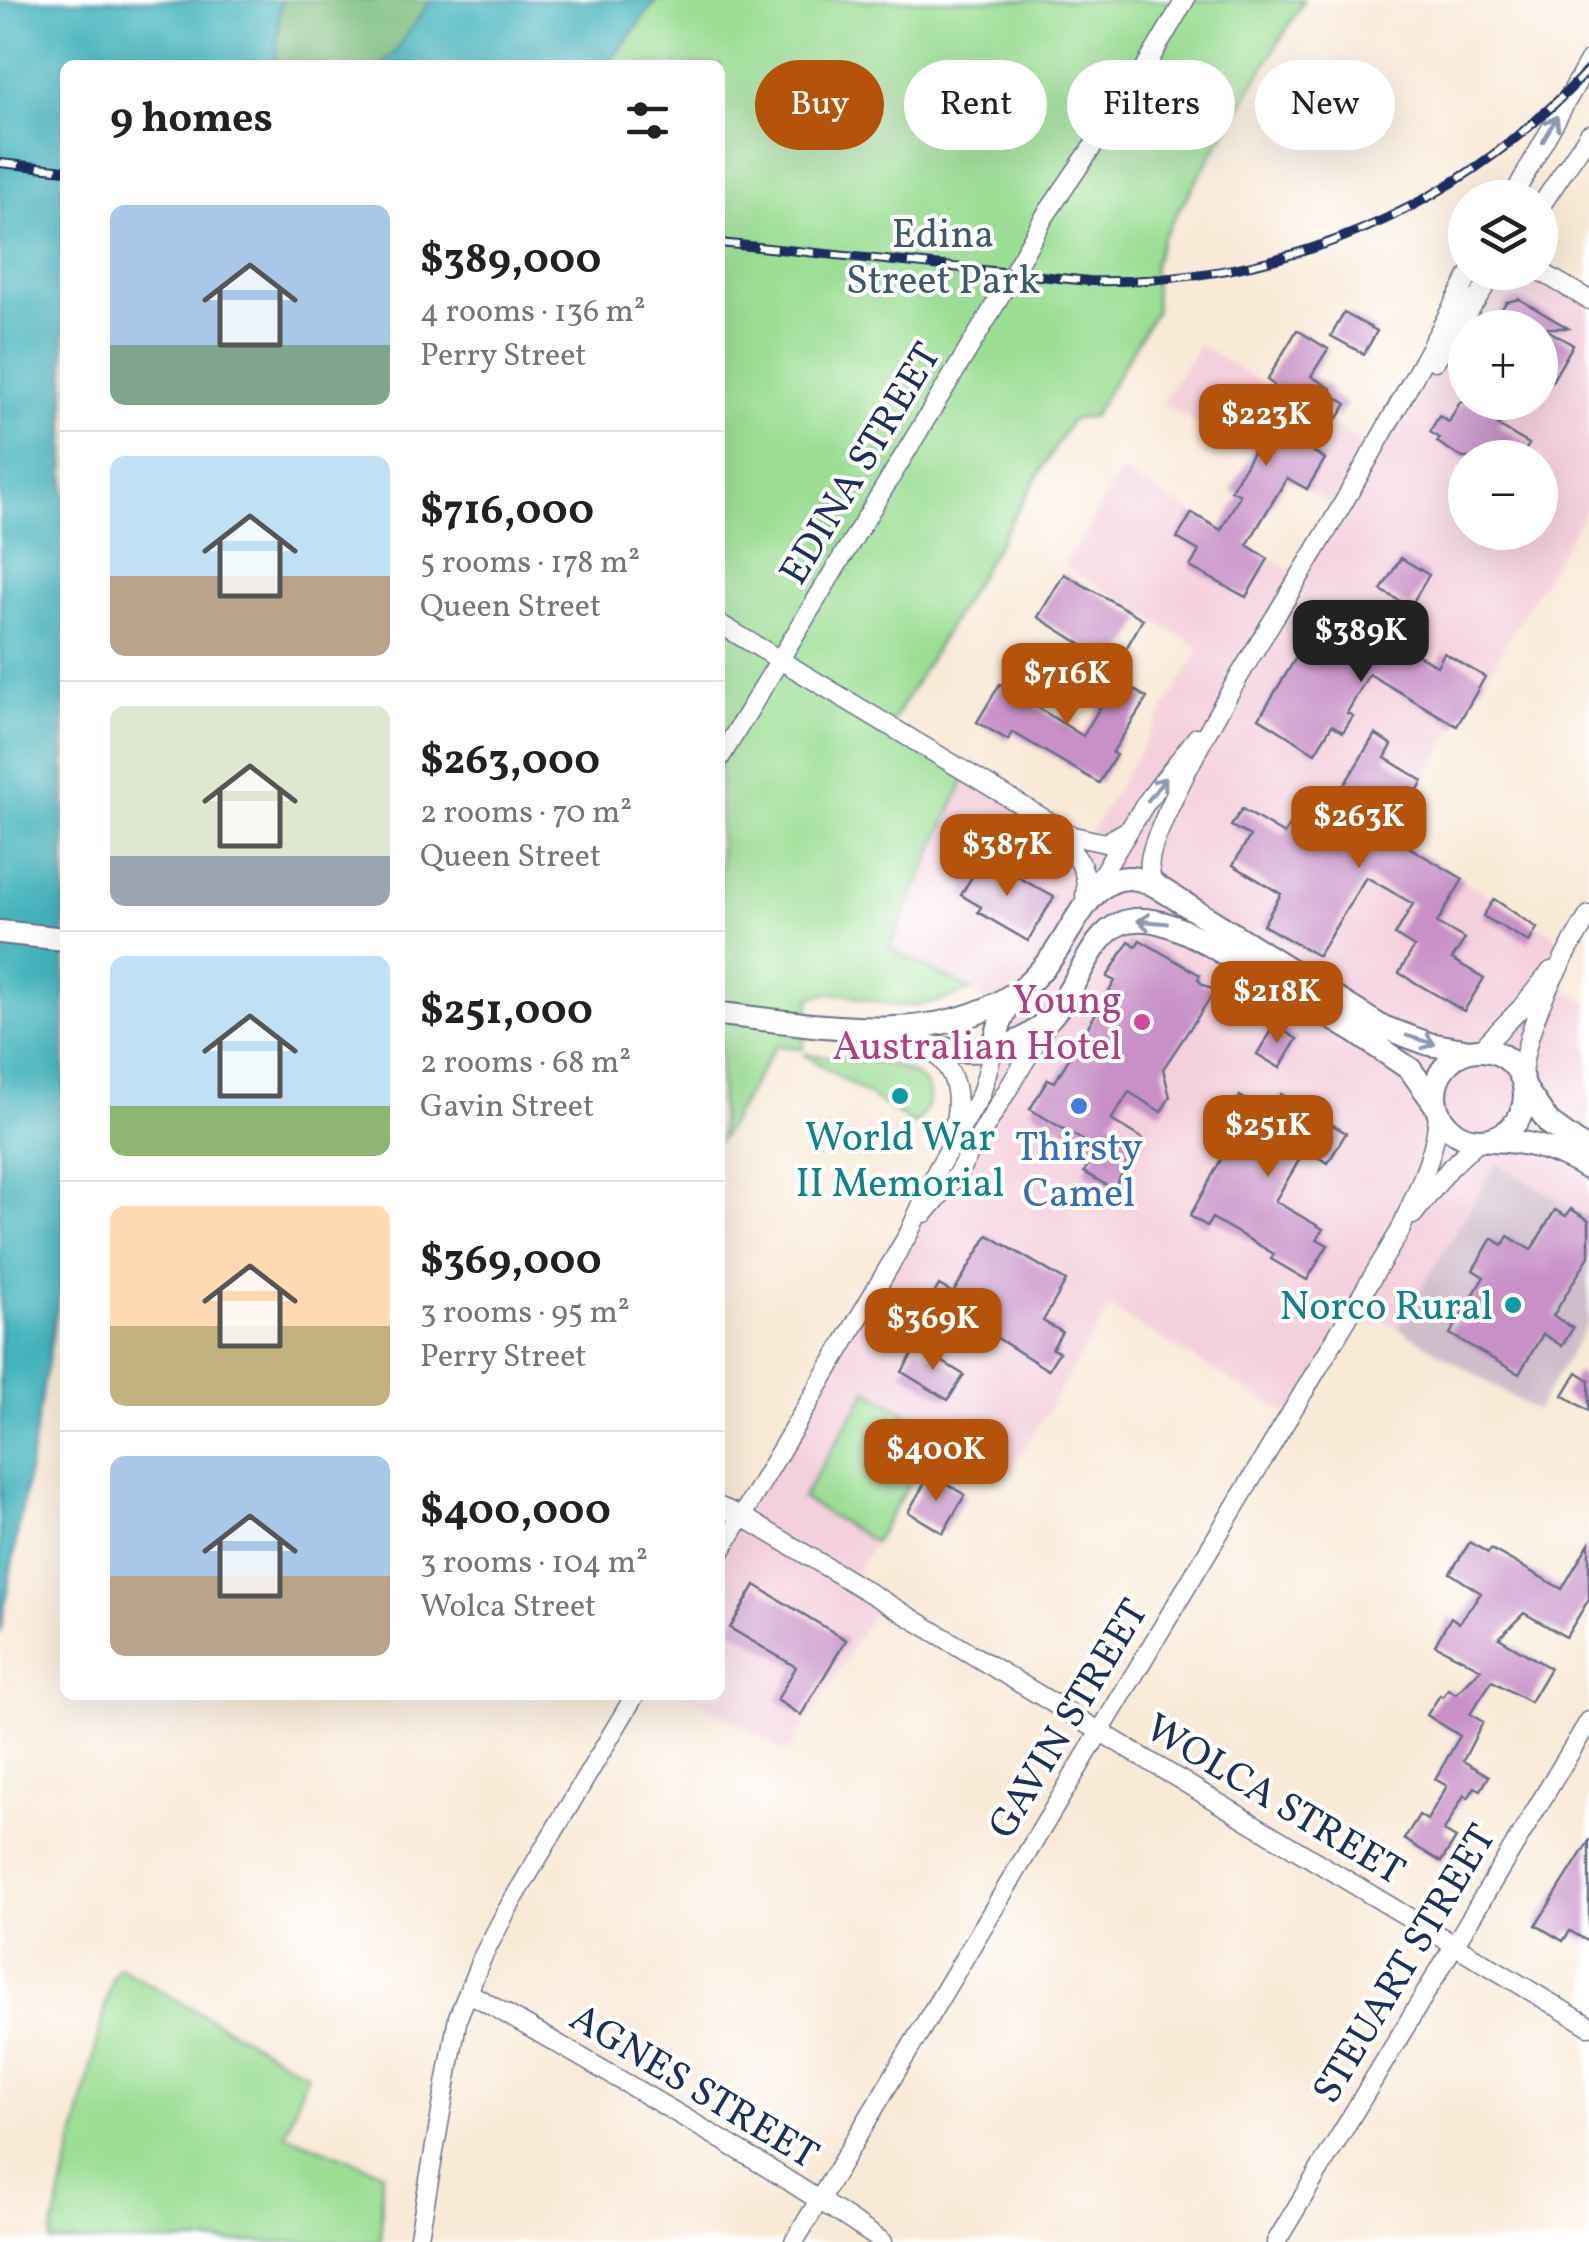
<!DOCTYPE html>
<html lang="en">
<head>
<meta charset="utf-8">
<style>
  body { margin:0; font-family:Vollkorn,serif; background:#f2f2f2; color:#202124; height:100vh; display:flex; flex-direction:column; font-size:38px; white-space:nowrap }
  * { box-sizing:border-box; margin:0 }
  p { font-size:32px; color:#757577 }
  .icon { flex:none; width:55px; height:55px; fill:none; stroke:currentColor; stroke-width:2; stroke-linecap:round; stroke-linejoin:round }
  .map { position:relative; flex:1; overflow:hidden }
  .sheet { position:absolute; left:60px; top:60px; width:665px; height:1640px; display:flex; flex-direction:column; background:#fff; border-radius:15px; box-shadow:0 10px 40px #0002 }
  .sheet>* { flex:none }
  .top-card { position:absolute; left:755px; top:60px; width:682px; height:90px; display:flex; gap:20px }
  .fabs { position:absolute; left:1448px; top:180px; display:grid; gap:20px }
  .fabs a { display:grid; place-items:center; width:110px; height:110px; border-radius:50%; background:#fff; box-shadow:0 10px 40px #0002; font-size:50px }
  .price { position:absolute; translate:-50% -85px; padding:0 22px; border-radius:20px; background:#b45309; color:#fff; font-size:32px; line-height:65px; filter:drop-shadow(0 2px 5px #0008) }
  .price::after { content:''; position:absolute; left:50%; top:60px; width:30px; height:22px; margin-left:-15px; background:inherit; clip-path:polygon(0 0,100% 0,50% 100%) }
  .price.current { background:#222; color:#fff }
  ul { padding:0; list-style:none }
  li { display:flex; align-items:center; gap:30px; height:250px; padding:0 50px }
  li+li { border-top:2px solid #e0e0e0 }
  li span { display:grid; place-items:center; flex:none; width:280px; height:200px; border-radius:15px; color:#555 }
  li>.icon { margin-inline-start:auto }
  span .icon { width:120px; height:120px; fill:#fffc; stroke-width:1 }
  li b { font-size:42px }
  h2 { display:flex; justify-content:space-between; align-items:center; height:120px; padding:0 50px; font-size:42px }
  .pill { padding:0 35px; border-radius:45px; background:#fff; box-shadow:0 10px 40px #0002; font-size:35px; line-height:90px }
  .pill.current { background:#b45309; color:#fff }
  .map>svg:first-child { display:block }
</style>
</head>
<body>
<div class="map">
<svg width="1589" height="2242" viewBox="0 0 1589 2242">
  <rect width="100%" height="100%" fill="#fff"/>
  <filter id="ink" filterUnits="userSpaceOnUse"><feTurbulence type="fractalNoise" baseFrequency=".01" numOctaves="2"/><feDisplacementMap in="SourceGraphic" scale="20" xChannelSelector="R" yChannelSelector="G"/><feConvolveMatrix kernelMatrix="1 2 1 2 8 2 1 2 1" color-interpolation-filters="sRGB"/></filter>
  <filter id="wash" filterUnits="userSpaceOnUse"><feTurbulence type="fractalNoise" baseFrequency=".0048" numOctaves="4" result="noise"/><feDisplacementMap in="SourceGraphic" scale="40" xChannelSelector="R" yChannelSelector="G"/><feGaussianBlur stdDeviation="2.25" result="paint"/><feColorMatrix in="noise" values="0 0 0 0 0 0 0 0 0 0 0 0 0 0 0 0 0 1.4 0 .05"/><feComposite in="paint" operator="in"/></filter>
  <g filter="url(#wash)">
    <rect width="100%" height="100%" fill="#f9e9d7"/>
    <path fill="#f4cfdc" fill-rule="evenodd" d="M1481,273H1538L1589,303V504L1391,836L1573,946L1555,983L1589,1003V1218L1497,1163L1398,1328L1359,1304L1291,1416L1109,1308L1010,1473L939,1434L849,1584L879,1602L791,1748L783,1751L688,1695H720V1557L976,1108L1004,1013L971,990L888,948L968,772L1087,839L1201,648L1064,566L1121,471L1299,574L1338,508L1162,403L1199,345L1371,450ZM1465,328H1540V402H1465ZM1465,458H1540V532H1465Z"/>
    <path fill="#d0bdcc" d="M1497,1163L1589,1218V1321L1536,1411L1398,1328Z"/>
    <path fill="#9cde94" stroke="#5c8679" stroke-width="2.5" d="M657,0H1304L1162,238L1153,266L1156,310L1093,416L1071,420L891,724L968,772L889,948L971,990C944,1001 918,1009 887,1004C856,999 843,988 811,997L803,1049L776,1045L720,1140V65H608Z
      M803,1054C833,1058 927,1058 929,1096C929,1107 921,1116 916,1125Z
      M868,1390L940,1433L874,1542L802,1498Z
      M119,1967L307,2074L285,2134L382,2172L381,2242H50L112,1979Z"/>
    <path fill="#7dbd7e" stroke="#4c766e" stroke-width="2.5" d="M281,0H431L393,55L381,65H275Z"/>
    <path fill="#44b4bd" stroke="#30728e" stroke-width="2.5" d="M0,0H281L275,65H65V1263L0,1633Z
      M431,0H657L608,65H381L393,55Z"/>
    <g id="blocks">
      <path fill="#c890c7" d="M1519,299L1568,328H1544L1573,345L1540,402V328H1491L1506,302Z
        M1344,313L1377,331L1364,354L1331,336Z
        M1297,330L1328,349L1311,376L1332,389L1330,393L1347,404L1338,418L1321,408L1319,411L1312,407L1293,439L1325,459L1307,489L1287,478L1269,508L1247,545L1268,559L1246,597L1190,567L1199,551L1177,538L1192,513L1221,530L1240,495L1231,490L1275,415L1261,407L1274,385L1267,380Z
        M1460,402H1513L1498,426L1529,444L1521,458H1463L1437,442L1440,438L1430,432L1439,416L1449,422Z
        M1401,558L1429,575L1410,607L1381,590Z
        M1064,574L1143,619L1116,666L1038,617Z
        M1318,622L1350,641L1353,636L1385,655L1394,640L1437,666L1444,653L1485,677L1457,726L1369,674L1347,713L1353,716L1343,732L1332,725L1315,753L1259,718Z
        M1117,679L1147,698L1112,753L1116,755L1099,783L1012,732L1008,740L977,722L1000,684L1083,736Z
        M1375,734L1392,745L1385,758L1423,781L1390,836L1463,879L1437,923L1465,939L1452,959L1484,978L1464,1011L1399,973L1414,947L1395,935L1413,904L1366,877L1318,956L1263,925L1281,894L1233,865L1250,836L1231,826L1242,809L1284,834L1312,788L1334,802Z
        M983,858L1054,897L1028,941L978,912L981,907L961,895Z
        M1494,899L1537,928L1529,942L1483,916Z
        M1140,940L1200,975L1198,979L1201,983L1215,991L1163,1069L1170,1097L1161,1112L1129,1092L1111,1120L1143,1139L1113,1189L1084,1172L1097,1149L1030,1109L1048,1079L1055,1082L1115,981L1107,977L1129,941L1136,946Z
        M1274,1025L1297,1039L1280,1068L1257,1054Z
        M1281,1094L1346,1133L1328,1163L1305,1150L1275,1201L1323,1229L1317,1239L1328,1245L1307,1280L1271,1259L1274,1254L1212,1218L1207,1226L1190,1216L1230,1143L1217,1136L1240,1096L1270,1114Z
        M1571,1209L1589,1220V1256L1553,1316L1573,1328L1562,1346L1543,1334L1519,1374L1450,1334L1484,1277L1473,1270L1492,1238L1503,1245L1508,1236L1531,1250L1555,1210L1566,1216Z
        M988,1235L1066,1281L1043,1321L1062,1332L1052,1349L1059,1352L1048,1370L962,1316L957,1324L927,1306L939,1285L953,1293Z
        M917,1346L964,1375L948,1400L902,1372Z
        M1577,1372L1589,1380V1411L1563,1395Z
        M930,1474L965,1495L943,1533L908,1512Z
        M1470,1542L1488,1553L1491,1549L1562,1589L1589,1543V1599L1566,1637L1524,1613L1499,1638L1550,1668L1530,1702L1492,1681L1470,1714L1483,1722L1463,1761L1489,1776L1481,1790L1475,1787L1468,1798L1464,1795L1444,1831L1456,1838L1441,1862L1404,1839L1419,1815L1427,1820L1447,1786L1435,1779L1460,1736L1427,1715L1440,1695L1443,1697L1448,1689L1456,1694L1481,1669L1435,1645L1451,1617L1459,1623L1481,1593L1450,1573Z
        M755,1585L846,1640L801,1715L777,1700L796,1667L730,1628Z
        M1589,1841V1942L1570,1931L1563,1941L1536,1925Z"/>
    </g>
  </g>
  <g filter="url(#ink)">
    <use href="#blocks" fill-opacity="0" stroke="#697088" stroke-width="2.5"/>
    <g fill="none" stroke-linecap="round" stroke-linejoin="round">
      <g stroke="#697088" stroke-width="21">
        <path id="street" d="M1512,198L1589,61
          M1540,207L1589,134
          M1540,271L1589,300
          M1435,361L1495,272
          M720,624L1073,836L1105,843L1128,830
          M720,758L988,317L1045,216L1133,88L1185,0
          M1055,832C1073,850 1090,869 1085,895
          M1156,886C1145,870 1150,854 1157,836C1198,736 1260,643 1315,551C1370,459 1420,367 1471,272
          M1088,897L1145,804L1197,737
          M925,1047C958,1066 962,1099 952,1133
          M1480,1050L1521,1008L1551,971
          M1522,1077C1526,1020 1560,963 1589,915
          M925,1213L954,1179L1049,1021
          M1413,1215L1450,1168L1478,1141
          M720,1507L742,1516L1589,2026
          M720,1553L909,1233L937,1170L981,1094L994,1048
          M468,1992C608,2073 749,2152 883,2242
          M418,2242L458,2017L482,1958L507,1910L635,1695
          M794,2242L1400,1231C1415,1193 1437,1154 1438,1112
          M1276,2242L1589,1721"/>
      </g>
      <g stroke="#697088" stroke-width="26">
        <path id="secondary" d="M0,932L65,939
          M720,1014C812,1024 931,1049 1012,995
          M865,1029C912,1044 976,1064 1023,1039C1104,994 1074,868 1207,943L1354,1031L1410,1069L1435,1104
          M994,1048C1003,995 1023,995 1052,957C1078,923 1098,855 1156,886L1380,1026L1429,1044L1470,1051
          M1435 1095a45 45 0 1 1 90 0a45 45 0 1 1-90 0Z
          M1524,1087L1549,1123L1589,1152
          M1491,1140C1528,1141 1557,1149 1589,1169"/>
      </g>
      <use href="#street" stroke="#fff" stroke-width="18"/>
      <use href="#secondary" stroke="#fff" stroke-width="22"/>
      <g stroke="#1b2f5e" stroke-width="10">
        <path id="rail" d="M0,163L65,170
          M720,243L1089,281C1281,285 1459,210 1589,69"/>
      </g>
      <use href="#rail" stroke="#fff" stroke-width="6" stroke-dasharray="19" stroke-linecap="butt"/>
    </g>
    <defs><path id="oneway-shaft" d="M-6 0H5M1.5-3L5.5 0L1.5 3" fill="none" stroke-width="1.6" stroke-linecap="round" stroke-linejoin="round" transform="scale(2.5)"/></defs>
    <g stroke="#8d97ae">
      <use href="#oneway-shaft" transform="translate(1550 129) rotate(-61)"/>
      <use href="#oneway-shaft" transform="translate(1157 789) rotate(-52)"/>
      <use href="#oneway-shaft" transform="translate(1152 922) rotate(-175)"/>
      <use href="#oneway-shaft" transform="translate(1421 1040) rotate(17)"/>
    </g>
  </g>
  <circle fill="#d1479c" stroke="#fff" stroke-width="4" cx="1142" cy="1022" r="10"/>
  <g fill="#0f9aa8" stroke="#fff" stroke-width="4">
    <circle cx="900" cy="1096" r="10"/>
    <circle cx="1513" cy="1305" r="10"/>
  </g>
  <circle fill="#3f7fe0" stroke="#fff" stroke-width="4" cx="1079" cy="1106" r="10"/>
  <g text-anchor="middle" stroke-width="8" stroke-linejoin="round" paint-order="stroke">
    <g font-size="40" fill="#3b5b6c" stroke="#fff">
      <text x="943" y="247">Edina<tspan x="943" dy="46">Street Park</tspan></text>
    </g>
    <g font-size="40" fill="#1b2f5e" stroke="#fff">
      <text transform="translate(859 463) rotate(-59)" y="14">EDINA STREET</text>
      <text transform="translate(1067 1718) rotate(-59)" y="14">GAVIN STREET</text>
      <text transform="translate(1276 1798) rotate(31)" y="14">WOLCA STREET</text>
      <text transform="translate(1403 1963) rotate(-59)" y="14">STEUART STREET</text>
      <text transform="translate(695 2085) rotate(31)" y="14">AGNES STREET</text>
    </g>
    <g font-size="40" fill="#b23c85" stroke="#fff" text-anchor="end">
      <text x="1122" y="1013">Young<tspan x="1122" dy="46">Australian Hotel</tspan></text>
    </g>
    <g font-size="40" fill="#0d838f" stroke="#fff">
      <text x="900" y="1150">World War<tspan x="900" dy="46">II Memorial</tspan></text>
      <text x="1493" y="1319" text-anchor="end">Norco Rural</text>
    </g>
    <g font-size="40" fill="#366cbe" stroke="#fff">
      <text x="1079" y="1160">Thirsty<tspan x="1079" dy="46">Camel</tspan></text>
    </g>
  </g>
</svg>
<div class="fabs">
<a><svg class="icon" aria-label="layers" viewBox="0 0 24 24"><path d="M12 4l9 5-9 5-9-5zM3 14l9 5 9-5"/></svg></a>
<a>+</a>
<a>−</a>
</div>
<b class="price" style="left:1266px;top:469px">$223K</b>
<b class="price current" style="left:1361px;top:685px">$389K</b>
<b class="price" style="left:1067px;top:728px">$716K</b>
<b class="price" style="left:1359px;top:871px">$263K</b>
<b class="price" style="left:1007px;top:899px">$387K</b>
<b class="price" style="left:1277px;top:1046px">$218K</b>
<b class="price" style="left:1268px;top:1180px">$251K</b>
<b class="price" style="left:933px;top:1373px">$369K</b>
<b class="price" style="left:936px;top:1504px">$400K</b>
<div class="top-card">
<a class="pill current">Buy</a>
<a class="pill">Rent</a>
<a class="pill">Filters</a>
<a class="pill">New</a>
</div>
<section class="sheet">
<h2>9 homes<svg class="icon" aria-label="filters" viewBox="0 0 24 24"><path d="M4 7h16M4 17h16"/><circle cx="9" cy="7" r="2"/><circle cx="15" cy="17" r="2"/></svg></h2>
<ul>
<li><span style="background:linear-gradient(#a9c7e8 70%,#7fa58c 0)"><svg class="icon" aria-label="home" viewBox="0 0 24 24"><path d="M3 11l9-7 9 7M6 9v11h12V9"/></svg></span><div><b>$389,000</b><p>4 rooms · 136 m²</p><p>Perry Street</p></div></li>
<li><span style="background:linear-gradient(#bfe0f5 60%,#b9a48a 0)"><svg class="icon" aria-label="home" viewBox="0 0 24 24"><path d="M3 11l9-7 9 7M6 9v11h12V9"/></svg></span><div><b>$716,000</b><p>5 rooms · 178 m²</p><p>Queen Street</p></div></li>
<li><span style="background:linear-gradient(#dfe7d0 75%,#9aa5b1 0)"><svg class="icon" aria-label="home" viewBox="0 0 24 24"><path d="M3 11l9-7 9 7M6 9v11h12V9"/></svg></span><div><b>$263,000</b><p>2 rooms · 70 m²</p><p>Queen Street</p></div></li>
<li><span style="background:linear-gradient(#bfe0f5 75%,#8fb573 0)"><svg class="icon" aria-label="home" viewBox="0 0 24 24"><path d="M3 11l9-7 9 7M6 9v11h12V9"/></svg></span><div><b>$251,000</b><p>2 rooms · 68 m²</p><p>Gavin Street</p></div></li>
<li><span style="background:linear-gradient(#ffd9b3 60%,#c2b280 0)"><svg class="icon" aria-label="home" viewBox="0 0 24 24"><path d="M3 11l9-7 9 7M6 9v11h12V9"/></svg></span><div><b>$369,000</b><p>3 rooms · 95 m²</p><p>Perry Street</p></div></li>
<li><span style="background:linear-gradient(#a9c7e8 60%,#b9a48a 0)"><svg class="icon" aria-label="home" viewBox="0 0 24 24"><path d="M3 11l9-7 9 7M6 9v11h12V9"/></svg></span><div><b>$400,000</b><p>3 rooms · 104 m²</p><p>Wolca Street</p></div></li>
</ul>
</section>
</div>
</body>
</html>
